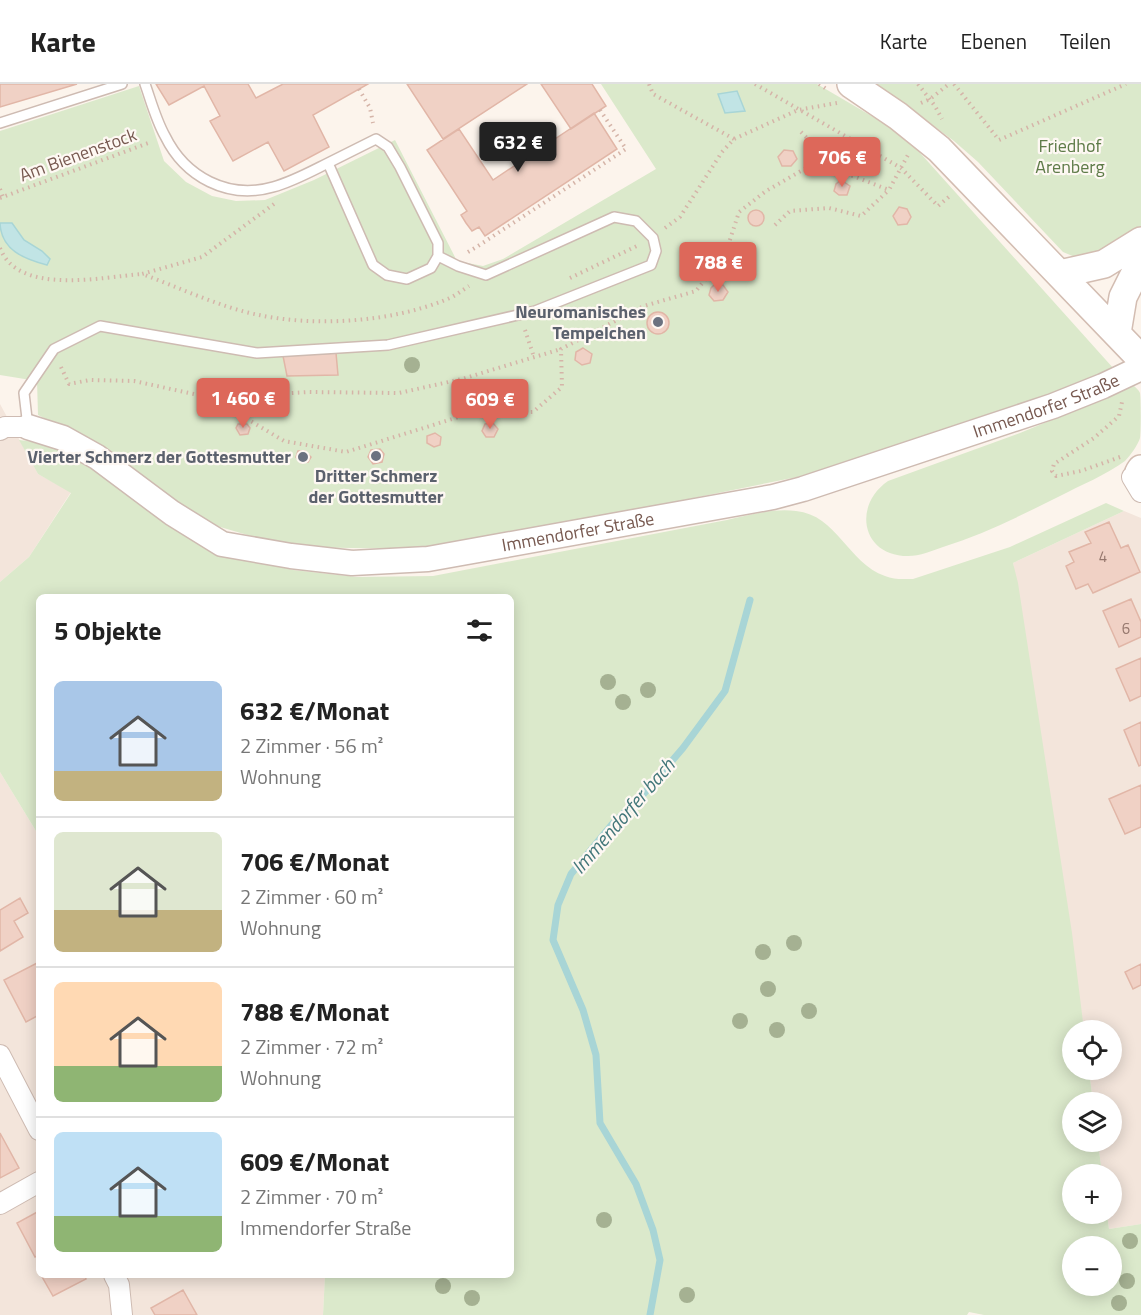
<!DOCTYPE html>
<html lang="de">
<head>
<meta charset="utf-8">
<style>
  body { margin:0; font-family:"Titillium Web",sans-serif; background:#f6f6f6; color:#222; height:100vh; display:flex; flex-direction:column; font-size:22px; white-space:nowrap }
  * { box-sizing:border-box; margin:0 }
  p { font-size:20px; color:#767676 }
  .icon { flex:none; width:33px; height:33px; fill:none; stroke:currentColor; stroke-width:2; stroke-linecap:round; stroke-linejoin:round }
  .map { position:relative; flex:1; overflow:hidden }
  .drawer { position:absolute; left:36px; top:510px; width:478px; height:684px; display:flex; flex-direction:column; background:#fff; border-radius:9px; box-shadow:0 3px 15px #0003 }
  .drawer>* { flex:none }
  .tools { position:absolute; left:1062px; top:936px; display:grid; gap:12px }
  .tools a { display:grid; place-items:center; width:60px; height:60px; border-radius:50%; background:#fff; box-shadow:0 3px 15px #0003; font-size:30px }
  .price { position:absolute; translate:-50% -51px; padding:0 14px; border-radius:6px; background:#dd685a; color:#fff; font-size:20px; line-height:39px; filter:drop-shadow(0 2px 3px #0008) }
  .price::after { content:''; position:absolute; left:50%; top:36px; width:18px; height:14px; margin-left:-9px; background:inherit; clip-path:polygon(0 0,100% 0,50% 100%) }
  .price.selected { background:#222; color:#fff }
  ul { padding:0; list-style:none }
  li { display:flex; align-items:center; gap:18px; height:150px; padding:0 18px }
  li+li { border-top:2px solid #e0e0e0 }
  li span { display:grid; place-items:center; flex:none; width:168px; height:120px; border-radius:9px; color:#555 }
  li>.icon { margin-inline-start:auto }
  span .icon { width:72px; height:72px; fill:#fffc; stroke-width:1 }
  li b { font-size:26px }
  h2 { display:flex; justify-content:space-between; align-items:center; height:72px; padding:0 18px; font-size:26px }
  header { display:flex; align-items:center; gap:36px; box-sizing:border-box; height:84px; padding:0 30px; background:#fff; border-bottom:2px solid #e0e0e0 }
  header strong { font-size:28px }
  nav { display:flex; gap:33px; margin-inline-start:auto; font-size:21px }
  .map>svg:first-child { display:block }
</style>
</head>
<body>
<header>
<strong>Karte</strong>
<nav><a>Karte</a><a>Ebenen</a><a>Teilen</a></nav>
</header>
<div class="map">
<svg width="1141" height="1231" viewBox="0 0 1141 1231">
  <rect width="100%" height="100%" fill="#fcf4ec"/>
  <path fill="#f3e5db" d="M0,320L38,390L71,408L29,473L0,498Z
    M1124,427L1141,434V1140L1109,1145L1107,1130H1112V1090H1102L1098,1058H1112V1018H1093L1089,986H1112V946H1084L1013,479Z
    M0,688L39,752V1191H325L323,1231H0Z"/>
  <path fill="#dbe9cb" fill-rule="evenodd" d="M601,0H817L904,51L1114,285L956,346L812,390L461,461L416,465L288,463L210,440L172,419L84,354L38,331L37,297L0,291V47L139,2L164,77L186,98L212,112L236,117L265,116L314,96L395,56L457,177L483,182L503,175L656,85Z
    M877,0H1141V142L1082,176L1063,168L978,78L954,57Z
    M1134,302C1136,304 1139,306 1140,309C1141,314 1141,349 1140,354C1138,361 1130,372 1125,377C1106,391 1081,401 1060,412C1022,431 984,450 943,463C932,467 920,472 908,472C862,472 852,422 888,397L1020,349Z
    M19,356L51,360L244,474L293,486L357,493L433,492L727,436C750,431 773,424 796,427C837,431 848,479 885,492C894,496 903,495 913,495L1010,463L1106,419L1124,427L1013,479L1018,499L1072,849L1084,946H1072V986H1089L1093,1018H1072V1058H1098L1102,1090H1072V1130H1107L1109,1145L1141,1140V1231H984L969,1228L967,1231H323L325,1191H512V513H39V752L0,688V498L29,473L71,409L38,390ZM1072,1162H1112V1202H1072Z"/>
  <path fill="#c1e4e5" stroke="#a8d5d6" stroke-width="1.5" d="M737,7L745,27L725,29L718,10Z
    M0,139H12L24,156L42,167L50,175L47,181C24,175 1,166 0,139Z"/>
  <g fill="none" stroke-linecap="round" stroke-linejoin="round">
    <path stroke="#a8d5d6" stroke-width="7" d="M650,1231L660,1176L653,1146L636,1100L600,1039L596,971L583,926L553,856L558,821L571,790L614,738L641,713L683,664L725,607L750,516"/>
  </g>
  <path fill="#f0d1c5" stroke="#e1b6a7" stroke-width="1.5" d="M0,0H77L0,23Z
    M156,0H248L256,14L283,0H368L313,31L329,63L284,87L268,58L233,77L210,37L220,32L204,2L169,21Z
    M407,0H527L443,55Z
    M541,0H592L606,22L571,45Z
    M594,29L617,65L485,152L479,143L472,147L466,139L461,131L467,127L427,66L459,45L493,96Z
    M784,66L793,67L797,75L791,82H782L778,73Z
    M841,96L850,102L847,111H839L834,107L836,100Z
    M899,123L907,125L911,133L907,140L898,141L893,132Z
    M748 134a8 8 0 1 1 16 0a8 8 0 1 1-16 0Z
    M715,200L723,201L728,208L723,216L714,217L709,211L711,204Z
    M647 239a11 11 0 1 1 22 0a11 11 0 1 1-22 0Z
    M583,264L592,270L590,279L582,281L575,276L576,268Z
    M336,269L338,291L287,292L283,272Z
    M493,339L498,345L494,353H486L482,347L485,340Z
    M238,340H247L250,344L248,350L240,351L236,344Z
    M435,349L441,353L440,361L434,363L427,359V352Z
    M380,365L384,370L382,378L373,380L368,373L371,366Z
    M298,367H305L311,373L308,378L301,379L296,373Z
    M1109,438L1121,464L1128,461L1140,488L1093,509L1088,500L1076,505L1066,482L1074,478L1069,468L1091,459L1085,448Z
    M1131,515L1141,538V553L1119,563L1103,527Z
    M1141,574V612L1130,617L1116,585Z
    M1141,638V681L1139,682L1124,646Z
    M1141,701V743L1125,750L1109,715Z
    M20,814L28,829L14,837L23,853L0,867V826Z
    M39,878V931L26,938L4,896Z
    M1141,880V901L1133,905L1125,888Z
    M0,1049L19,1084L0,1094Z
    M39,1127V1171L35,1173L17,1139Z
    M41,1191H84L86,1195L53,1212Z
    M183,1206L197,1231H155L151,1224Z"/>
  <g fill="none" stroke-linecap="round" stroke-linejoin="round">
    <g stroke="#cebbb2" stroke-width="12">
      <path id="service" d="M145,0C151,17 156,36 165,52C185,93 228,116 273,103C292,98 310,88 328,79
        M0,39L122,0
        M376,55L388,63L400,83L438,159V172L431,184L407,195L387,191L373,181L328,79Z
        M28,343L24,309L54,265L100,242L257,269L388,261L535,227L651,181L656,167L653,154L636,137L614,133L486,191L458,182L438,172"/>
    </g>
    <g stroke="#cebbb2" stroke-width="22">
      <path id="minor" d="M0,346L5,343H28
        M1132,393L1141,408
        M0,971L39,1046
        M0,1120L39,1098
        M114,1191L119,1201L122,1231"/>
    </g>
    <g stroke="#cebbb2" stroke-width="27">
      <g id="tertiary">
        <path id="s1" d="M28,343L63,354L97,373L172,429L222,460L291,472L352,479L428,475L773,413L803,405L1053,322L1103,302L1141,284"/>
      </g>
    </g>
    <g stroke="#d3bdb2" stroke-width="30">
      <path id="secondary" d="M851,0L898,32L939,65L1141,275
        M1060,190L1104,180L1141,157
        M1117,249L1123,213L1141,177
        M1139,388L1141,385"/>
    </g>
    <path stroke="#d5b4a8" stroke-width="4" stroke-dasharray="1.5 4.5" stroke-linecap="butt" d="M649,0L653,10L734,55
      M755,0L901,84L938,122L951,111
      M819,0L828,6
      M918,0L935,22L942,35
      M954,0L999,56L1126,0
      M359,5L370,24L373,39
      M921,19L930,15L949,0
      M801,48L811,58V71L806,84
      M0,105L3,113
      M0,114L151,58
      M274,120L202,173L142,190C178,203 222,224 259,231C316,243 391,238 445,216C454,213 461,207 469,202
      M775,141L790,127L829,124L861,132L889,106
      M665,144L680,133L722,68L734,55L798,26L837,19
      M0,164C18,212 102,193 142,190
      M468,168L478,162L626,65L600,26
      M570,194L639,161
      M525,246L534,273
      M61,283L69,300L90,296L134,297L212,314L284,357L346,368L491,323L502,329L533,328L562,303L561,265L644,222L696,207L725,171L739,128L766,107L806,84L853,92L889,106L909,69
      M214,314L308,308L399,309L462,295L561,265
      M1120,373L1081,387L1056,392L1052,387L1054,380L1094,354L1119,332L1122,318"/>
    <use href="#service" stroke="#fff" stroke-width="9"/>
    <use href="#minor" stroke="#fff" stroke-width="20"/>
    <use href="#tertiary" stroke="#fff" stroke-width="24"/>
    <use href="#secondary" stroke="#fff" stroke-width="27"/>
  </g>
  <g fill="#a5b192">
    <circle cx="412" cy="281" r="8"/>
    <circle cx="608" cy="598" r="8"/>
    <circle cx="648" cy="606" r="8"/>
    <circle cx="623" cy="618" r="8"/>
    <circle cx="794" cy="859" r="8"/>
    <circle cx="763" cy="868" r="8"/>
    <circle cx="768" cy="905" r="8"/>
    <circle cx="809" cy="927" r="8"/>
    <circle cx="740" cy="937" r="8"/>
    <circle cx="777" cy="946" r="8"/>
    <circle cx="604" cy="1136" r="8"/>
    <circle cx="1130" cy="1157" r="8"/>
    <circle cx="1127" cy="1197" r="8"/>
    <circle cx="443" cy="1202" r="8"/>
    <circle cx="687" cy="1211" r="8"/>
    <circle cx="472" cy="1214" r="8"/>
    <circle cx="1119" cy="1219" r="8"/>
  </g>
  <g fill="#6b7280" stroke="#fef8f3" stroke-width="2">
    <circle cx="658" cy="238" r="6"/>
    <circle cx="376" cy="372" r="6"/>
    <circle cx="303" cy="373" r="6"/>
  </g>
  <g text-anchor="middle" stroke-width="4.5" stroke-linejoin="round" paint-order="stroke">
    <g font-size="15" fill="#95776d">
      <text x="1103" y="478">4</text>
      <text x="1126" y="550">6</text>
    </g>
    <g font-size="18" fill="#5e7b48" stroke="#fef8f3">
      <text x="1070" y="68">Friedhof<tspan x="1070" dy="21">Arenberg</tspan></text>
    </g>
    <g font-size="18" fill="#775950" stroke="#fef8f3">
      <text transform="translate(78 71) rotate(-20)" y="6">Am Bienenstock</text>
      <text dy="6" stroke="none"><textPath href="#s1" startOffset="1074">Immendorfer Straße</textPath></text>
      <text dy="6" stroke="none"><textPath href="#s1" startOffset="588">Immendorfer Straße</textPath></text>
    </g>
    <g font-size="18" font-weight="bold" fill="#5b616d" stroke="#fef8f3" text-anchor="end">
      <text x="646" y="234">Neuromanisches<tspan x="646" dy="21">Tempelchen</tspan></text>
      <text x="291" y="379">Vierter Schmerz der Gottesmutter</text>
      <text x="376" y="398" text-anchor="middle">Dritter Schmerz<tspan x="376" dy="21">der Gottesmutter</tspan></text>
    </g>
    <g font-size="20" font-style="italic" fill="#43777a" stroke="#fef8f3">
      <text transform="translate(623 732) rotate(-49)" y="7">Immendorfer bach</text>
    </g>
  </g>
</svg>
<div class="tools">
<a><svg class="icon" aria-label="locate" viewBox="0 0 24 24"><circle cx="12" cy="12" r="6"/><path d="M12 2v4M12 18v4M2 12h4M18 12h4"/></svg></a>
<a><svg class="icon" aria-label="layers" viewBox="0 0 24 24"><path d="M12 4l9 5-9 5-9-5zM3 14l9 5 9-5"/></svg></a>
<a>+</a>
<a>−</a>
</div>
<b class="price selected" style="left:518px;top:89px">632 €</b>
<b class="price" style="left:842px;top:104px">706 €</b>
<b class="price" style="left:718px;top:209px">788 €</b>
<b class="price" style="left:243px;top:345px">1 460 €</b>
<b class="price" style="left:490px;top:346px">609 €</b>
<section class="drawer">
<h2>5 Objekte<svg class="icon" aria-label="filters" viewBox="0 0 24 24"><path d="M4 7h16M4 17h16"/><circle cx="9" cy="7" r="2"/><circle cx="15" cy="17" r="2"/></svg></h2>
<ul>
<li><span style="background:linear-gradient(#a9c7e8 75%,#c2b280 0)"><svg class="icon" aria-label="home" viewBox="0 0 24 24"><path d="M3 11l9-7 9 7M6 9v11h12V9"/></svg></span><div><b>632 €/Monat</b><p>2 Zimmer · 56 m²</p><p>Wohnung</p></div></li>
<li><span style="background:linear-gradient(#dfe7d0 65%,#c2b280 0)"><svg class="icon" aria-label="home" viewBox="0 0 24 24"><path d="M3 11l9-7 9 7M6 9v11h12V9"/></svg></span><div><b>706 €/Monat</b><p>2 Zimmer · 60 m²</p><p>Wohnung</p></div></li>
<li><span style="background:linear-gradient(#ffd9b3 70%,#8fb573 0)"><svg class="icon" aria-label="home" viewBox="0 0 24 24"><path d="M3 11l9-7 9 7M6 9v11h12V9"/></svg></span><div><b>788 €/Monat</b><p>2 Zimmer · 72 m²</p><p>Wohnung</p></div></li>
<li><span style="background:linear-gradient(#bfe0f5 70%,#8fb573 0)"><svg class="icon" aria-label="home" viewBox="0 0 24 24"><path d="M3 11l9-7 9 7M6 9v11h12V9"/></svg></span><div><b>609 €/Monat</b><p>2 Zimmer · 70 m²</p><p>Immendorfer Straße</p></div></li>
</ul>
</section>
</div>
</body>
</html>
